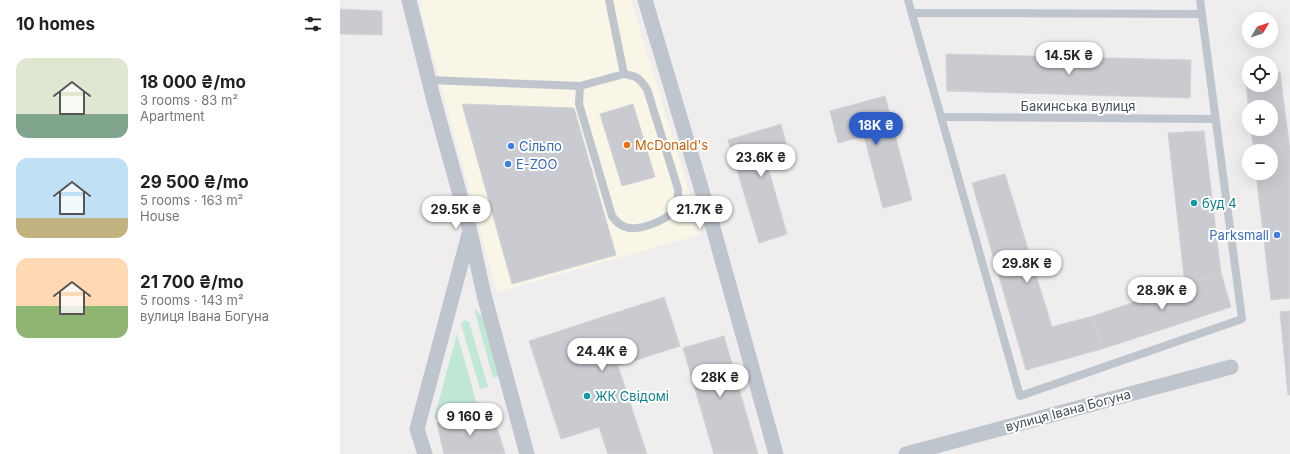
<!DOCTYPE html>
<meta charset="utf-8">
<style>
body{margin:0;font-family:Inter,sans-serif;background:#f6f6f6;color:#202124;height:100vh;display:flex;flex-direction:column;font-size:15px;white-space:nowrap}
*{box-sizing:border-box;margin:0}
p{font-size:13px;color:#757577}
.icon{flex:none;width:22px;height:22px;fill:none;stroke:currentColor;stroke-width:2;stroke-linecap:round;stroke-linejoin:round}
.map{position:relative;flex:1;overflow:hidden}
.details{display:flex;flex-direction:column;background:#fff;width:340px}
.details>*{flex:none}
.needle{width:26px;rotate:51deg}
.controls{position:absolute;left:902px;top:12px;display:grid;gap:8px}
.controls a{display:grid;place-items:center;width:36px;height:36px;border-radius:50%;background:#fff;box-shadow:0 4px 16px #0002;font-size:20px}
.price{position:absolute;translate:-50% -34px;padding:0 9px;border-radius:14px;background:#fff;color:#222;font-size:13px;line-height:26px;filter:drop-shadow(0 1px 2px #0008)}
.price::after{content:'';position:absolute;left:50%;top:24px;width:12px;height:9px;margin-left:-6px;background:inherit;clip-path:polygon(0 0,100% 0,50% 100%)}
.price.selected{background:#2e5dc8;color:#fff}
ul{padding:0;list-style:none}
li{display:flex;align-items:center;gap:12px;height:100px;padding:0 16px}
li span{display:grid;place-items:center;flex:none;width:112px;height:80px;border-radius:12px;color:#555}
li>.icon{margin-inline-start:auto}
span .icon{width:48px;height:48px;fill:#fffc;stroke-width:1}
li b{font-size:17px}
h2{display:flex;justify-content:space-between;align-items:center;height:48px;padding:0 16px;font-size:17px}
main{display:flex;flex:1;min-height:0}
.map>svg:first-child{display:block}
</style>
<main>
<section class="details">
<h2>10 homes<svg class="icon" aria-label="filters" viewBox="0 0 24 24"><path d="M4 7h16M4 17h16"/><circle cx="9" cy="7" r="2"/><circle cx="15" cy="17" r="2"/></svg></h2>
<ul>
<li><span style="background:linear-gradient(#dfe7d0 70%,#7fa58c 0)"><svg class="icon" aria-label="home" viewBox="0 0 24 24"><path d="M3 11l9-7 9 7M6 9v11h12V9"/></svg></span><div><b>18 000 ₴/mo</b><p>3 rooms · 83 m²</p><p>Apartment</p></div></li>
<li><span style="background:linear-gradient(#bfe0f5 75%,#c2b280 0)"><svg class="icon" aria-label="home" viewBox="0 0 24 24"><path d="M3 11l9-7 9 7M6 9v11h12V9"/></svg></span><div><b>29 500 ₴/mo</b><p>5 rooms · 163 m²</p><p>House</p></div></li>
<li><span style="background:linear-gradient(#ffd9b3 60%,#8fb573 0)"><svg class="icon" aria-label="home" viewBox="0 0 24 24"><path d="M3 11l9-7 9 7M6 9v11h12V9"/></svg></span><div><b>21 700 ₴/mo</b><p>5 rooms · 143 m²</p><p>вулиця Івана Богуна</p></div></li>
</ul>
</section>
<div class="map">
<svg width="950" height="454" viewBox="0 0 950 454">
<rect width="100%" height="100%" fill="#efeded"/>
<path fill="#f9f6e7" d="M 83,0 L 291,0 L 362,234 L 157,292 L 80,9 Z"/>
<g fill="#bfe8d5">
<path d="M 134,308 L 142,316 L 159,376 L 153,378 Z"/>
<path d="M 125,320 L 129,322 L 148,387 L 140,389 L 121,324 Z"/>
<path d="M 117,334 L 138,408 L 94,419 Z"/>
</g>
<g fill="#cacbd1" stroke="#d1d2d7">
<path d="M 0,9 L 42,11 L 42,35 L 0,34 Z"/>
<path d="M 606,54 L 851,60 L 850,98 L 607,91 Z"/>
<path d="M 940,72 L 950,151 L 950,298 L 931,300 L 916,173 L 931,173 L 931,151 L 914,151 L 911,129 L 931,129 L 931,107 L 909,107 L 909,111 L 905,75 L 909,75 L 909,85 L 931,85 L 931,73 Z"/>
<path d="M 545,96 L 572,200 L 543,208 L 524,136 L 498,143 L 490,111 Z"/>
<path d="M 122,104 L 234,108 L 276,255 L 172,284 Z"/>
<path d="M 293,104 L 315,177 L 282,186 L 260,114 Z"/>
<path d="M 441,124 L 450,157 L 427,164 L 447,234 L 419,243 L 388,140 Z"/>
<path d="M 864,131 L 881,273 L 845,285 L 828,133 Z"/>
<path d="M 665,174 L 712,327 L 753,316 L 762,349 L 686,370 L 632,183 Z"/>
<path d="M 881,273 L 891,307 L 762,349 L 753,316 Z"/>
<path d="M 324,297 L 340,346 L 278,366 L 307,454 L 268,454 L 259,427 L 221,439 L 189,341 Z"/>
<path d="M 950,311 L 950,395 L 948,395 L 940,312 Z"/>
<path d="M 384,336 L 418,454 L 374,454 L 343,348 Z"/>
<path d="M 131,416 L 156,424 L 165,454 L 104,454 L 97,423 Z"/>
</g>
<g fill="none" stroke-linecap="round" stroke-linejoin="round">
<g stroke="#bfc5cd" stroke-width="8">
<path d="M 568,0 L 680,396 L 902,319 L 860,0"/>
<path d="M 572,13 L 862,14"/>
<path d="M 89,80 L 240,86 L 284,74 L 269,0"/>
<path d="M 240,86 L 239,104 L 272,216 C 275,220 278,224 283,226 C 296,233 326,221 334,210 C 339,203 338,197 338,189 L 307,89 C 299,78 297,76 284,74"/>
<path d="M 601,117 L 875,119"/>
</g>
<g stroke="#bfc5cd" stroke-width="15">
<path d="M 69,0 L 94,101 L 130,231 L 144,295 L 187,454"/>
<path d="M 305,0 L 374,231 L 436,454"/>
<path d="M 85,454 L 77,429 L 129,234"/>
<path d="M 566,454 L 891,367"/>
</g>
</g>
<circle fill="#e8710a" stroke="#fff" stroke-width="1.5" cx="287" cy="145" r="4"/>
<g fill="#3f7fe0" stroke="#fff" stroke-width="1.5">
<circle cx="171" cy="146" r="4"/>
<circle cx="168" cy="164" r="4"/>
<circle cx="937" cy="235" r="4"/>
</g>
<g fill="#0f9aa8" stroke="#fff" stroke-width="1.5">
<circle cx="854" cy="203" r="4"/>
<circle cx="247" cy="396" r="4"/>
</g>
<g text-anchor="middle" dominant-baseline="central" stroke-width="4" stroke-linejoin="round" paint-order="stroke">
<g font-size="13" fill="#474e58" stroke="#fff">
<text x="738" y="106">Бакинська вулиця</text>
<text transform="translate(728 410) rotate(-15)">вулиця Івана Богуна</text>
</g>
<g font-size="13" fill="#c56008" stroke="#fff" text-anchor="start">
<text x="295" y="145">McDonald's</text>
</g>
<g font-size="13" fill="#366cbe" stroke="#fff" text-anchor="start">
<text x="179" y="146">Сільпо</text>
<text x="176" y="164">E-ZOO</text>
<text x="929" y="235" text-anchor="end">Parksmall</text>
</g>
<g font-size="13" fill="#0d838f" stroke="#fff" text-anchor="start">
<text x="862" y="203">буд 4</text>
<text x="255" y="396">ЖК Свідомі</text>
</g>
</g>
</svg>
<div class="controls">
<a><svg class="needle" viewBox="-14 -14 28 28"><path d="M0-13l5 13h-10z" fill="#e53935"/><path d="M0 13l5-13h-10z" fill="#757577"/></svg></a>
<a><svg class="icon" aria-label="locate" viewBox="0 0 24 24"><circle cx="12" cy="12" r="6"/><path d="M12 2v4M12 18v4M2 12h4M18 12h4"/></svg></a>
<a>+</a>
<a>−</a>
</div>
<b class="price" style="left:729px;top:76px">14.5K ₴</b>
<b class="price selected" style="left:536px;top:146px">18K ₴</b>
<b class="price" style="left:421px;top:178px">23.6K ₴</b>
<b class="price" style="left:116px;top:230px">29.5K ₴</b>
<b class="price" style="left:360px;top:230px">21.7K ₴</b>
<b class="price" style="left:687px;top:284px">29.8K ₴</b>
<b class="price" style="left:822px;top:311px">28.9K ₴</b>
<b class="price" style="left:262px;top:372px">24.4K ₴</b>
<b class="price" style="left:380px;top:398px">28K ₴</b>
<b class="price" style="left:130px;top:437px">9 160 ₴</b>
</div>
</main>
